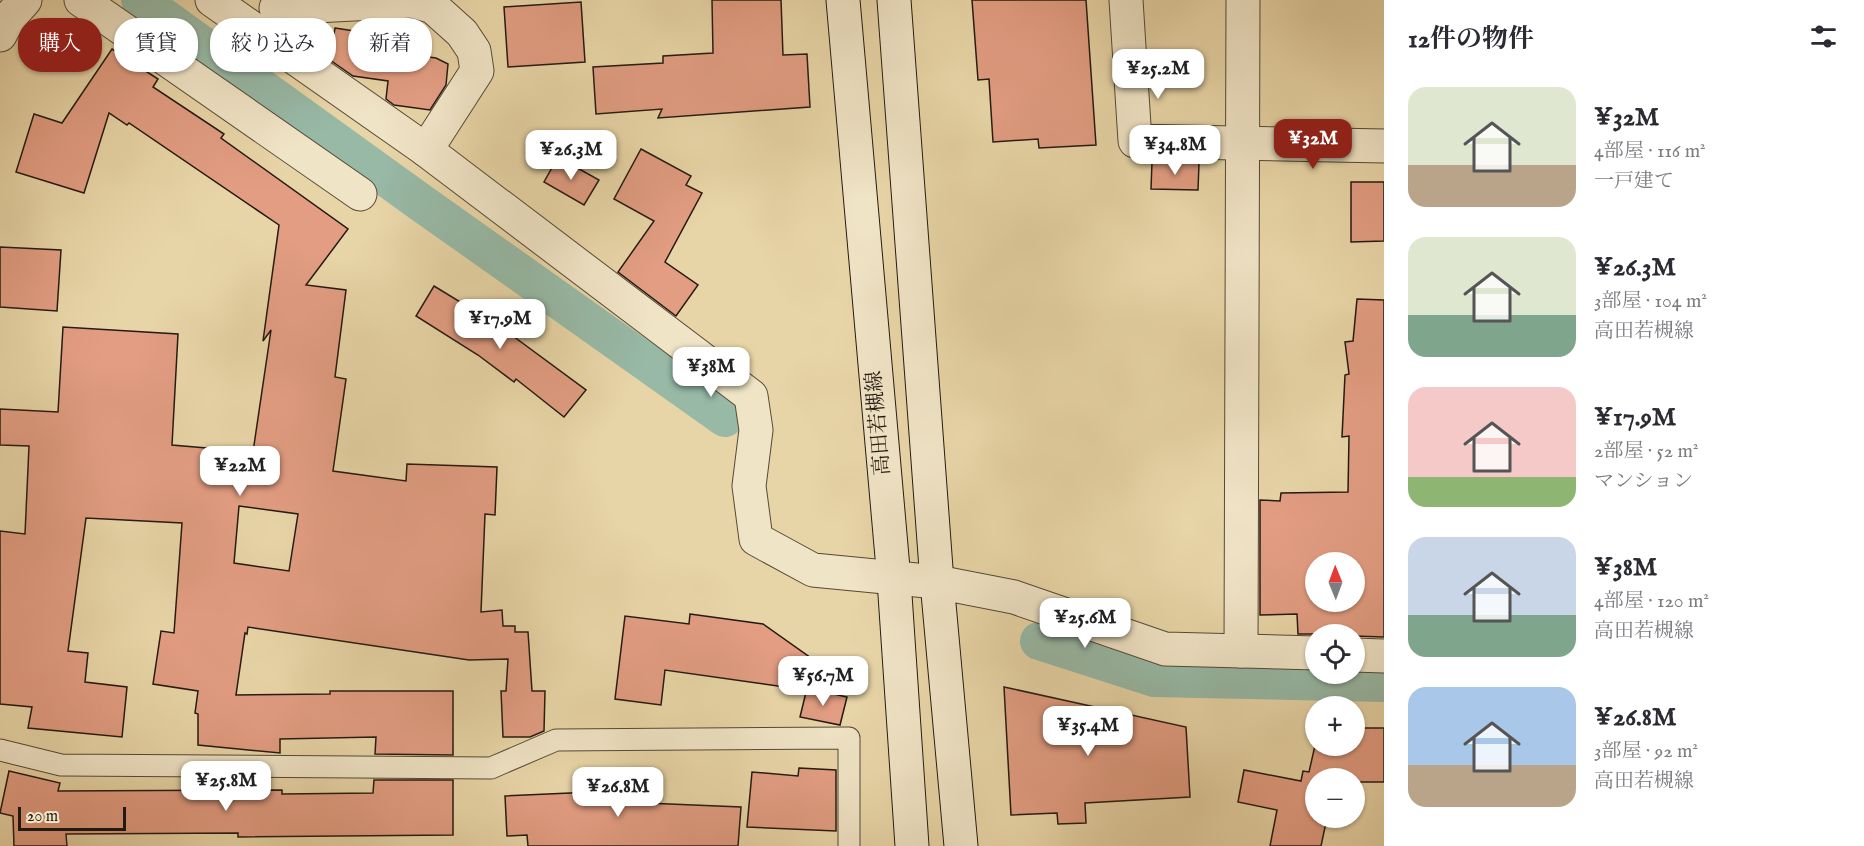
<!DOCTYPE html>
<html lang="ja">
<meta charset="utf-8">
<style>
body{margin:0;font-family:"IM FELL English","Noto Serif JP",serif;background:#f7f7f7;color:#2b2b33;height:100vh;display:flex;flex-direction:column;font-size:22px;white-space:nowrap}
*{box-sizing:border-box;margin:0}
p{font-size:20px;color:#7c7c81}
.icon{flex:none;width:33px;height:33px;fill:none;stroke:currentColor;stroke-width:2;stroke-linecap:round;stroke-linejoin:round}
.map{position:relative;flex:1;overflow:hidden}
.details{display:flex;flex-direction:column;background:#fff;width:480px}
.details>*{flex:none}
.banner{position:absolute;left:18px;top:18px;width:570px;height:54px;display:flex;gap:12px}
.needle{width:39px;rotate:359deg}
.buttons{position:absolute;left:1305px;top:552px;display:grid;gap:12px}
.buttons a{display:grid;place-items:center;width:60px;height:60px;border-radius:50%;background:#fff;box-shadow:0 2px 4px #0004;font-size:30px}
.scale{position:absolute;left:18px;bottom:15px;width:108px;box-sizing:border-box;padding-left:6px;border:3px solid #241a11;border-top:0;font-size:16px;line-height:21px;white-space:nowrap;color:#241a11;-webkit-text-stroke:4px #f0e4c6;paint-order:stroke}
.price{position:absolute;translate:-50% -51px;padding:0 14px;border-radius:12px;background:#fff;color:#222;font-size:20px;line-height:39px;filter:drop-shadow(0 2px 3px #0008)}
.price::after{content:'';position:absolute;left:50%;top:36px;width:18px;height:14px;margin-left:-9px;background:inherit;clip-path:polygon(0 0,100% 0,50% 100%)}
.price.on{background:#8f2418;color:#fff}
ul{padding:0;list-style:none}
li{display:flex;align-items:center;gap:18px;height:150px;padding:0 24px}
li span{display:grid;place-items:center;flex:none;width:168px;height:120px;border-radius:18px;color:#555}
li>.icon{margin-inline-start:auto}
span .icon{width:72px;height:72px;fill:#fffc;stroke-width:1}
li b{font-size:26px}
h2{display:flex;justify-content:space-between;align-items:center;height:72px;padding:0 24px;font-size:26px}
.chip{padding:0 21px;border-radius:24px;background:#fff;box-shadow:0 2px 4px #0004;font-size:21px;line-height:54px}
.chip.on{background:#8f2418;color:#fff}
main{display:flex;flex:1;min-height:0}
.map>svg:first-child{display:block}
</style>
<main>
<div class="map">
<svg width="1384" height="846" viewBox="0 0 1384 846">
<rect width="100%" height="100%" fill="#e8d5a7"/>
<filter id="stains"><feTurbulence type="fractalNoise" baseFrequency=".00333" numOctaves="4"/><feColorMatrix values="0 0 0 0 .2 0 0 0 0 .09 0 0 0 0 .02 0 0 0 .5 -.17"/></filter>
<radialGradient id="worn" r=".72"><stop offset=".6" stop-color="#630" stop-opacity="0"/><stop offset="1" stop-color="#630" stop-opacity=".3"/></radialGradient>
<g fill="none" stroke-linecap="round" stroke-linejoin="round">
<g stroke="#97b9a6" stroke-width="38">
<path d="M 140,0 L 420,202 L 725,418"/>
<path d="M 1039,641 L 1154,678 L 1384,683"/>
</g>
</g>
<g fill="#e29d82" stroke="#241a11" stroke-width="1.5" fill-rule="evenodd">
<path d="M 712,0 L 781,0 L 783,55 L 807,54 L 810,107 L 658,118 L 662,109 L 596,114 L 593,67 L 663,63 L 663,56 L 713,53 Z"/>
<path d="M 972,0 L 1086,0 L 1096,145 L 1039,148 L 1038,139 L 993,142 L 989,79 L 978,80 Z"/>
<path d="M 581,2 L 585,62 L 508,67 L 504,7 Z"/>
<path d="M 335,28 L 380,35 L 378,50 L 436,58 L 448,64 L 446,85 L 430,110 L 394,105 L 386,99 L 388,81 L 353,76 L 330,60 Z"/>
<path d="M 112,49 L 158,79 L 153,87 L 224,134 L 221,138 L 348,229 L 306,285 L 346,290 L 335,377 L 346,379 L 333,471 L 406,481 L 407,464 L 497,467 L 495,515 L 485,514 L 481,612 L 502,610 L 503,626 L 515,626 L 515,632 L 528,632 L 532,691 L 545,691 L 544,731 L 530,737 L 503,737 L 501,691 L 506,691 L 508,659 L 469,660 L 248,627 L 247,634 L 245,633 L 236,695 L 330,694 L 330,691 L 453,691 L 453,755 L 375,754 L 376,737 L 280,739 L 280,753 L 198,745 L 198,714 L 195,713 L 198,691 L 153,684 L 161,631 L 174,633 L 182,523 L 86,518 L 68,651 L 88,653 L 85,682 L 127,687 L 122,737 L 28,728 L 32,707 L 0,704 L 0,531 L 25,534 L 29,446 L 0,445 L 0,409 L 58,412 L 63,327 L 178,334 L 172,445 L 253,452 L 271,330 L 263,341 L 279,225 L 129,123 L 127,125 L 109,113 L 84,193 L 16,172 L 34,114 L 62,123 ZM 239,506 L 298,514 L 289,571 L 234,563 Z"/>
<path d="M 641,149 L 691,176 L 686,185 L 702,193 L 665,262 L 698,285 L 676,316 L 618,272 L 654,221 L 614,199 Z"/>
<path d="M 558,157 L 599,180 L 584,205 L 544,182 Z"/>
<path d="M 1152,162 L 1199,163 L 1198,190 L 1151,189 Z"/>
<path d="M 1351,182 L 1384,182 L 1384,241 L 1351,242 Z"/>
<path d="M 0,247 L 61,250 L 57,311 L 0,307 Z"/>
<path d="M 434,286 L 498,325 L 586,390 L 564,417 L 516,379 L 514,382 L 478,355 L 416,316 Z"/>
<path d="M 1357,299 L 1384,300 L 1384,637 L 1354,636 L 1354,634 L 1298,634 L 1297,614 L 1260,615 L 1260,500 L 1280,501 L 1281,493 L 1348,492 L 1349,436 L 1342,437 L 1345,375 L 1349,374 L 1345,342 L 1353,341 ZM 1316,562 L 1354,562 L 1354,602 L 1316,602 Z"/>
<path d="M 690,614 L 763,624 L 818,663 L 799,689 L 665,670 L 661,705 L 615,699 L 625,616 L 689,624 Z"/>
<path d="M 1004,687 L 1186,727 L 1190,797 L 1085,803 L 1086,823 L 1058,824 L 1057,813 L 1011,815 Z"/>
<path d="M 807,688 L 847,697 L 840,725 L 800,717 Z"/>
<path d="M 1354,728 L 1384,728 L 1384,782 L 1354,782 L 1354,778 L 1316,778 L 1316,818 L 1327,818 L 1321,846 L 1270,846 L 1277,810 L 1238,802 L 1244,770 L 1301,781 L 1303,771 L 1309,772 L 1316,741 L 1316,746 L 1354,746 Z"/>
<path d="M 799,768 L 836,770 L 836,831 L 747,827 L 752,772 L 798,776 Z"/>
<path d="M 9,771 L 60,783 L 58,791 L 282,790 L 282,794 L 373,793 L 374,780 L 453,780 L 453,835 L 238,837 L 238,833 L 66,834 L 67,846 L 14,846 L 13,816 L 0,813 Z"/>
<path d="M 593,772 L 647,774 L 646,803 L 741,807 L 738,846 L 528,846 L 527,835 L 507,836 L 505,796 L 593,792 Z"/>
</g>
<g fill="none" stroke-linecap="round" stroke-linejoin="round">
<defs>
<path id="lane" d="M 0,750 L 61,765 L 491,768 L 556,740 L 849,738 L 849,846"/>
<g id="street">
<path d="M 81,0 L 360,194"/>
<path d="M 212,0 L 426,150 L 751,396 L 756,430 L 749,486 L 756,539 L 813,570 L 937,582 L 1014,597 L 1165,649 L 1316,653"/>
<path d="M 1126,0 L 1135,141 L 1384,146"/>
<path d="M 276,8 L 412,1 L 433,7 L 462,33 L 474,51 L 477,71 L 426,150"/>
<path d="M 0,35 L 9,18 L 25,0"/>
<path d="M 1241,651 L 1243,0"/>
<path d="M 1354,655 L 1384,656"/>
</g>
<g id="secondary">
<path d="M 843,0 L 894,580 L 912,846"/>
<path d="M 894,0 L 937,582 L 961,846"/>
</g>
</defs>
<use href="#lane" stroke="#554936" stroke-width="23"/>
<use href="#street" stroke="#554936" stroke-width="35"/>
<use href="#secondary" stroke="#241a11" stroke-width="35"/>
<use href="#lane" stroke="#f0e4c6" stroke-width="21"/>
<use href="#street" stroke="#f0e4c6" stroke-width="33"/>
<use href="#secondary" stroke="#f0e4c6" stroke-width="33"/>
</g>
<g text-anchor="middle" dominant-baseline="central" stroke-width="5" stroke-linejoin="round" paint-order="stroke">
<g font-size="21" fill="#241a11" stroke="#f0e4c6">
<text transform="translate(879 423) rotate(-95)">高田若槻線</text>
</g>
</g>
<rect width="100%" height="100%" filter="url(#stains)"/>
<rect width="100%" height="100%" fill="url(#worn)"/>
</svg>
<div class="buttons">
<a><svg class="needle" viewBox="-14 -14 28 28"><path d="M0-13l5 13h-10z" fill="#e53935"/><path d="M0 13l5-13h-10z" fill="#7c7c81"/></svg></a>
<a><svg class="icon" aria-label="locate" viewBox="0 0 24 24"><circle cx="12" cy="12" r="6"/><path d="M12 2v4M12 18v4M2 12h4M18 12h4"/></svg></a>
<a>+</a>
<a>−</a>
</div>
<div class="scale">20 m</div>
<b class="price" style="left:1158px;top:100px">¥25.2M</b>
<b class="price on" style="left:1313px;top:170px">¥32M</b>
<b class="price" style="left:1175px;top:176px">¥34.8M</b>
<b class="price" style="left:571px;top:181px">¥26.3M</b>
<b class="price" style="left:500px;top:350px">¥17.9M</b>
<b class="price" style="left:711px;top:398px">¥38M</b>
<b class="price" style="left:240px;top:497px">¥22M</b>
<b class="price" style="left:1085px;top:649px">¥25.6M</b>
<b class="price" style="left:823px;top:707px">¥56.7M</b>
<b class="price" style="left:1088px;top:757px">¥35.4M</b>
<b class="price" style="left:226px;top:812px">¥25.8M</b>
<b class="price" style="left:618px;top:818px">¥26.8M</b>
<div class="banner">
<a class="chip on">購入</a>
<a class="chip">賃貸</a>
<a class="chip">絞り込み</a>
<a class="chip">新着</a>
</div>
</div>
<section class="details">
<h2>12件の物件<svg class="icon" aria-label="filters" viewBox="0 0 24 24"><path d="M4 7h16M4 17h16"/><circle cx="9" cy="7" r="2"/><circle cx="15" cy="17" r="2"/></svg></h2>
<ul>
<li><span style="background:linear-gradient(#dfe7d0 65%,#b9a48a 0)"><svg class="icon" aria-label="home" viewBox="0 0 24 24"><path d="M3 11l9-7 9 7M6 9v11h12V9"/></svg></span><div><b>¥32M</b><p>4部屋 · 116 m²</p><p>一戸建て</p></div></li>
<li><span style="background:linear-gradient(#dfe7d0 65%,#7fa58c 0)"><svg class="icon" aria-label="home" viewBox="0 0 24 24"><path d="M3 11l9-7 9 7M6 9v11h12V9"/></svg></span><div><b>¥26.3M</b><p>3部屋 · 104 m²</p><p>高田若槻線</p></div></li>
<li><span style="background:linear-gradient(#f6c9c9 75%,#8fb573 0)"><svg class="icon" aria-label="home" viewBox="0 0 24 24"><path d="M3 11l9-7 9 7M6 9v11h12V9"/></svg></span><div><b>¥17.9M</b><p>2部屋 · 52 m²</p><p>マンション</p></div></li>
<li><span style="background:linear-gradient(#c9d6e8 65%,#7fa58c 0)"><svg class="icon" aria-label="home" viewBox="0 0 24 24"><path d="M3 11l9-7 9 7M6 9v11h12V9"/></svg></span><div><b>¥38M</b><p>4部屋 · 120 m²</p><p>高田若槻線</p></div></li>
<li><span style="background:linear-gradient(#a9c7e8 65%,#b9a48a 0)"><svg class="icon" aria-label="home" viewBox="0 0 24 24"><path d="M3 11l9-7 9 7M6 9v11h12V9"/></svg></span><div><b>¥26.8M</b><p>3部屋 · 92 m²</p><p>高田若槻線</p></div></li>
</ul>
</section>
</main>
